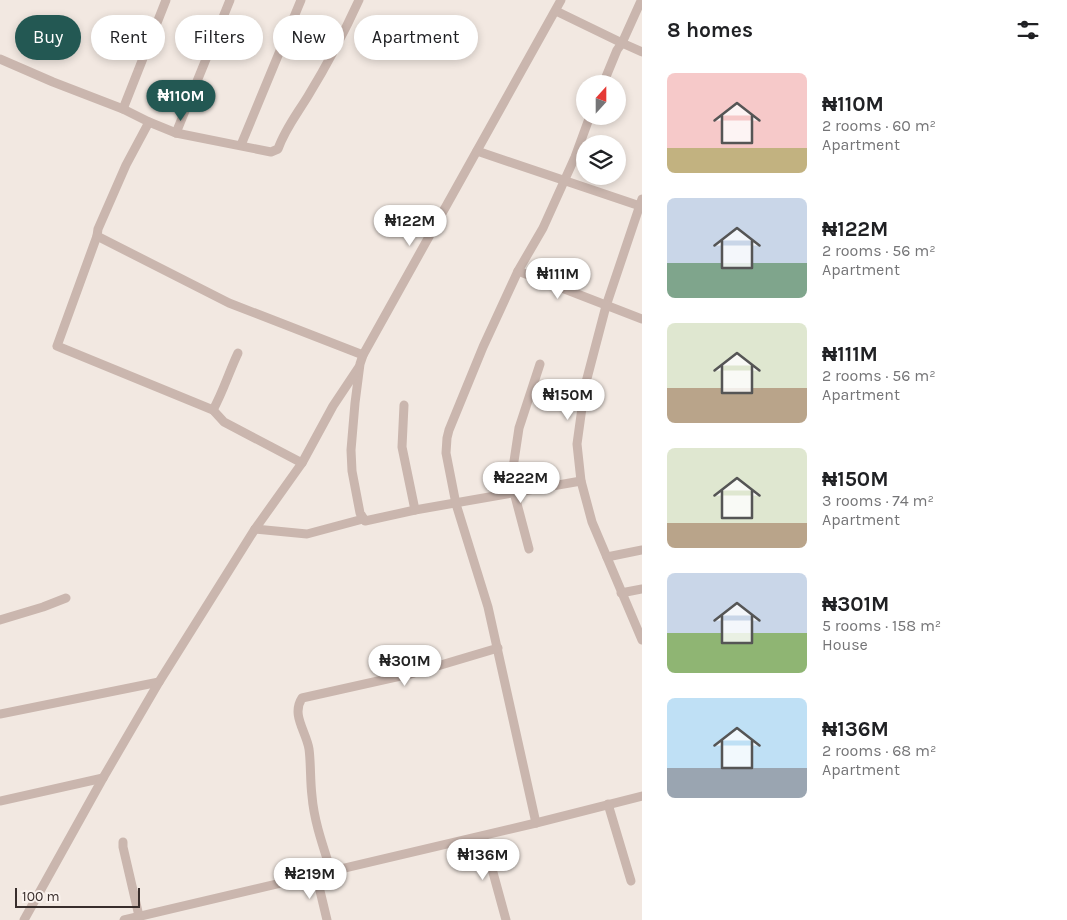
<!DOCTYPE html>
<meta charset="utf-8">
<style>
body{margin:0;font-family:Karla,sans-serif;background:#f2f2f2;color:#202124;height:100vh;display:flex;flex-direction:column;font-size:19px;white-space:nowrap}
*{box-sizing:border-box;margin:0}
p{font-size:16px;color:#757577}
.icon{flex:none;width:28px;height:28px;fill:none;stroke:currentColor;stroke-width:2;stroke-linecap:round;stroke-linejoin:round}
.map{position:relative;flex:1;overflow:hidden}
.panel{display:flex;flex-direction:column;background:#fff;width:425px}
.panel>*{flex:none}
.top-card{position:absolute;left:15px;top:15px;width:475px;height:45px;display:flex;gap:10px}
.needle{width:32px;rotate:21deg}
.tools{position:absolute;left:576px;top:75px;display:grid;gap:10px}
.tools a{display:grid;place-items:center;width:50px;height:50px;border-radius:50%;background:#fff;box-shadow:0 2px 8px #0003;font-size:25px}
.scale{position:absolute;left:15px;bottom:12px;width:125px;box-sizing:border-box;padding-left:5px;border:2px solid #392e2c;border-top:0;font-size:14px;line-height:18px;white-space:nowrap;color:#392e2c;-webkit-text-stroke:4px #faf2ee;paint-order:stroke}
.price{position:absolute;translate:-50% -42px;padding:0 11px;border-radius:18px;background:#fff;color:#222;font-size:16px;line-height:32px;filter:drop-shadow(0 1px 2px #0008)}
.price::after{content:'';position:absolute;left:50%;top:30px;width:15px;height:11px;margin-left:-8px;background:inherit;clip-path:polygon(0 0,100% 0,50% 100%)}
.price.on{background:#235853;color:#fff}
ul{padding:0;list-style:none}
li{display:flex;align-items:center;gap:15px;height:125px;padding:0 25px}
li span{display:grid;place-items:center;flex:none;width:140px;height:100px;border-radius:8px;color:#555}
li>.icon{margin-inline-start:auto}
span .icon{width:60px;height:60px;fill:#fffc;stroke-width:1}
li b{font-size:21px}
h2{display:flex;justify-content:space-between;align-items:center;height:60px;padding:0 25px;font-size:21px}
.tag{padding:0 18px;border-radius:22px;background:#fff;box-shadow:0 2px 8px #0003;font-size:18px;line-height:45px}
.tag.on{background:#235853;color:#fff}
main{display:flex;flex:1;min-height:0}
.map>svg:first-child{display:block}
</style>
<main>
<div class="map">
<svg width="642" height="920" viewBox="0 0 642 920">
<rect width="100%" height="100%" fill="#f2e8e1"/>
<g fill="none" stroke-linecap="round" stroke-linejoin="round">
<g stroke="#cab6ae" stroke-width="9">
<path d="M 561,0 L 363,355 L 360,364 L 355,403 L 351,450 L 352,471 L 360,513 L 365,521 L 415,510 L 581,481"/>
<path d="M 556,11 L 622,43 L 640,3"/>
<path d="M 0,59 L 53,82 L 123,109 L 149,122 L 176,133 L 271,152 L 278,149 C 285,129 297,114 308,96 C 327,65 344,33 359,0"/>
<path d="M 603,84 L 617,50 L 622,43 L 642,52"/>
<path d="M 123,109 L 166,0"/>
<path d="M 149,122 L 126,165 L 98,229 L 97,236 L 57,346 L 213,410 L 224,422 L 302,463"/>
<path d="M 176,133 L 230,0"/>
<path d="M 241,145 L 301,0"/>
<path d="M 477,151 L 640,206"/>
<path d="M 642,199 L 606,306 L 585,386 L 577,444 L 581,481 L 592,522 L 642,640"/>
<path d="M 97,236 L 229,303 L 363,355"/>
<path d="M 518,271 L 642,319"/>
<path d="M 404,405 L 402,447 L 415,510"/>
<path d="M 213,410 C 223,392 229,372 238,353"/>
<path d="M 255,529 L 307,534 L 363,519"/>
<path d="M 529,549 L 511,481 L 519,428 L 540,364"/>
<path d="M 607,557 L 642,550"/>
<path d="M 621,593 L 642,589"/>
<path d="M 0,620 L 43,607 L 66,598"/>
<path d="M 0,714 L 159,682"/>
<path d="M 0,801 L 103,778"/>
<path d="M 608,804 L 631,881"/>
<path d="M 536,823 L 488,607 L 456,504 L 446,453 L 447,438 L 449,430 L 483,347 L 518,271 L 543,228 L 575,157 L 590,116"/>
<path d="M 483,836 L 506,920"/>
<path d="M 123,842 L 123,847 L 139,916"/>
<path d="M 331,871 C 323,846 314,821 312,796 C 310,780 311,764 309,749 C 306,731 291,715 302,698 L 414,673 L 498,648"/>
<path d="M 316,874 L 327,920"/>
<path d="M 24,920 L 103,778 L 159,682 L 255,529 L 302,463 L 333,406 L 359,367"/>
<path d="M 124,920 L 536,823 L 642,796"/>
</g>
</g>
</svg>
<div class="tools">
<a><svg class="needle" viewBox="-14 -14 28 28"><path d="M0-13l5 13h-10z" fill="#e53935"/><path d="M0 13l5-13h-10z" fill="#757577"/></svg></a>
<a><svg class="icon" aria-label="layers" viewBox="0 0 24 24"><path d="M12 4l9 5-9 5-9-5zM3 14l9 5 9-5"/></svg></a>
</div>
<div class="scale">100 m</div>
<b class="price on" style="left:181px;top:122px">₦110M</b>
<b class="price" style="left:410px;top:247px">₦122M</b>
<b class="price" style="left:558px;top:300px">₦111M</b>
<b class="price" style="left:568px;top:421px">₦150M</b>
<b class="price" style="left:521px;top:504px">₦222M</b>
<b class="price" style="left:405px;top:687px">₦301M</b>
<b class="price" style="left:483px;top:881px">₦136M</b>
<b class="price" style="left:310px;top:900px">₦219M</b>
<div class="top-card">
<a class="tag on">Buy</a>
<a class="tag">Rent</a>
<a class="tag">Filters</a>
<a class="tag">New</a>
<a class="tag">Apartment</a>
</div>
</div>
<section class="panel">
<h2>8 homes<svg class="icon" aria-label="filters" viewBox="0 0 24 24"><path d="M4 7h16M4 17h16"/><circle cx="9" cy="7" r="2"/><circle cx="15" cy="17" r="2"/></svg></h2>
<ul>
<li><span style="background:linear-gradient(#f6c9c9 75%,#c2b280 0)"><svg class="icon" aria-label="home" viewBox="0 0 24 24"><path d="M3 11l9-7 9 7M6 9v11h12V9"/></svg></span><div><b>₦110M</b><p>2 rooms · 60 m²</p><p>Apartment</p></div></li>
<li><span style="background:linear-gradient(#c9d6e8 65%,#7fa58c 0)"><svg class="icon" aria-label="home" viewBox="0 0 24 24"><path d="M3 11l9-7 9 7M6 9v11h12V9"/></svg></span><div><b>₦122M</b><p>2 rooms · 56 m²</p><p>Apartment</p></div></li>
<li><span style="background:linear-gradient(#dfe7d0 65%,#b9a48a 0)"><svg class="icon" aria-label="home" viewBox="0 0 24 24"><path d="M3 11l9-7 9 7M6 9v11h12V9"/></svg></span><div><b>₦111M</b><p>2 rooms · 56 m²</p><p>Apartment</p></div></li>
<li><span style="background:linear-gradient(#dfe7d0 75%,#b9a48a 0)"><svg class="icon" aria-label="home" viewBox="0 0 24 24"><path d="M3 11l9-7 9 7M6 9v11h12V9"/></svg></span><div><b>₦150M</b><p>3 rooms · 74 m²</p><p>Apartment</p></div></li>
<li><span style="background:linear-gradient(#c9d6e8 60%,#8fb573 0)"><svg class="icon" aria-label="home" viewBox="0 0 24 24"><path d="M3 11l9-7 9 7M6 9v11h12V9"/></svg></span><div><b>₦301M</b><p>5 rooms · 158 m²</p><p>House</p></div></li>
<li><span style="background:linear-gradient(#bfe0f5 70%,#9aa5b1 0)"><svg class="icon" aria-label="home" viewBox="0 0 24 24"><path d="M3 11l9-7 9 7M6 9v11h12V9"/></svg></span><div><b>₦136M</b><p>2 rooms · 68 m²</p><p>Apartment</p></div></li>
</ul>
</section>
</main>
